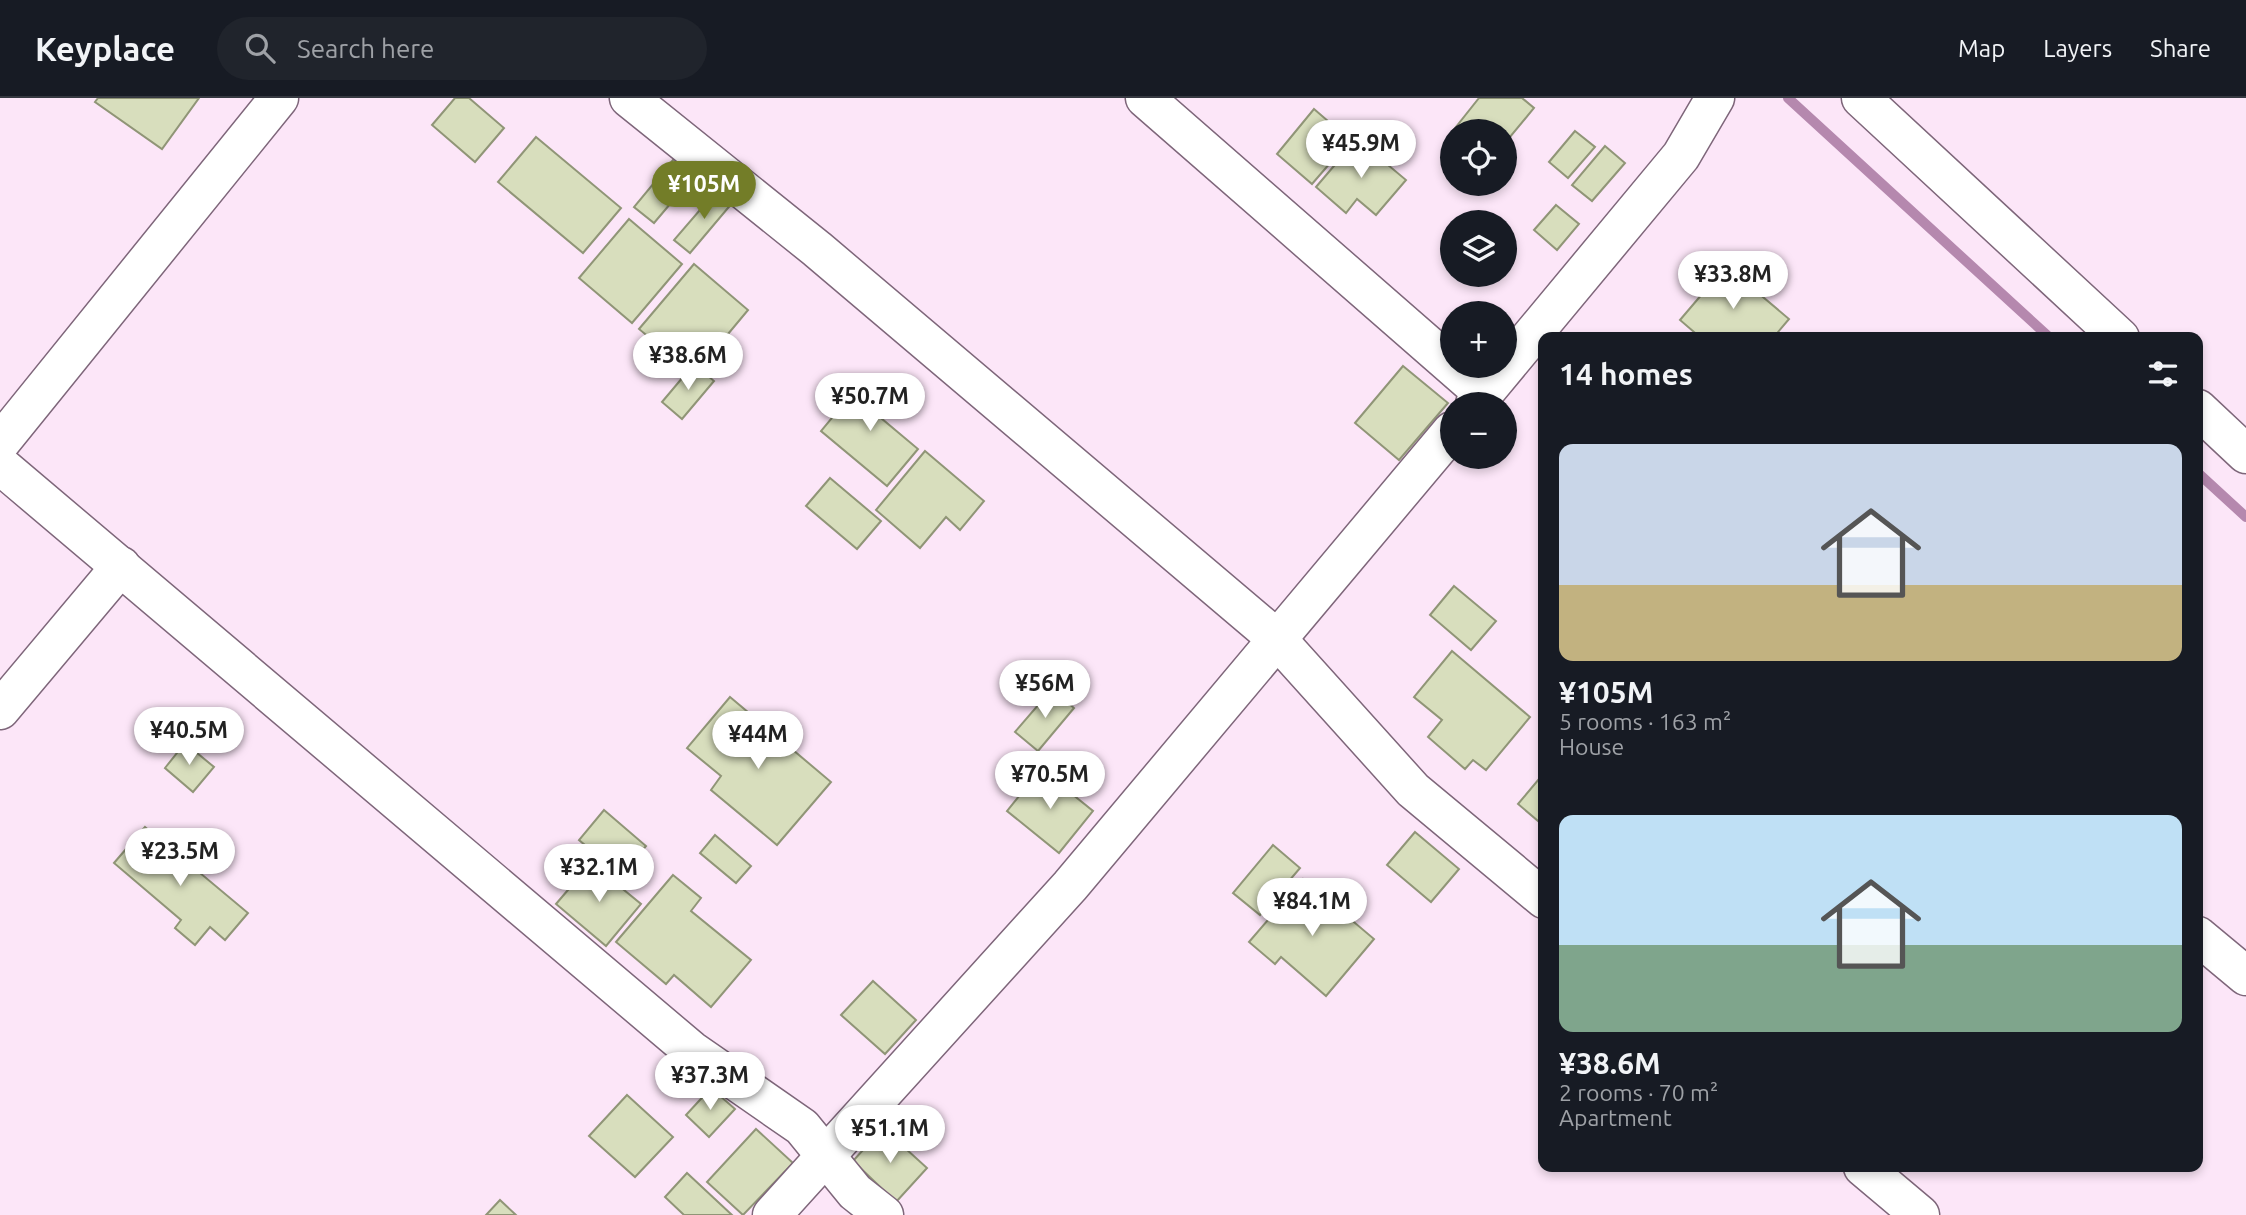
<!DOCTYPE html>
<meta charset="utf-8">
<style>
body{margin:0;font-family:Ubuntu,sans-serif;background:#20242c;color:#f1f3f6;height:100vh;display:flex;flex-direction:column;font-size:26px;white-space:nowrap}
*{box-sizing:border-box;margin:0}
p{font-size:23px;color:#9ea1a6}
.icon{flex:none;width:38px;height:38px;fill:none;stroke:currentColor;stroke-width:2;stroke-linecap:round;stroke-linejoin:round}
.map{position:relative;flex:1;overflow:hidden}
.panel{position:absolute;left:1538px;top:234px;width:665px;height:840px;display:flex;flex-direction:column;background:#171b24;border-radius:14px;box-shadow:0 4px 10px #0003}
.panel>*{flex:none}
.controls{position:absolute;left:1440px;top:21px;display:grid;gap:14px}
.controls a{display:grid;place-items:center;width:77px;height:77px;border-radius:50%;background:#171b24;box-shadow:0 4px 10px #0003;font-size:35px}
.price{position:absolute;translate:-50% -60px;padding:0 16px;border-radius:24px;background:#fff;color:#222;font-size:23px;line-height:46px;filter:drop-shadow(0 2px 4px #0008)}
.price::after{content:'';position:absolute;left:50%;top:42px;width:21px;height:16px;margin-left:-10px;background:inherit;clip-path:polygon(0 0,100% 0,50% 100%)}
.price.current{background:#737d28;color:#fff}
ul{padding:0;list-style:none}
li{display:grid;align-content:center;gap:14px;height:371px;padding:0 21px}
li span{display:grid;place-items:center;height:217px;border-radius:14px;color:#555}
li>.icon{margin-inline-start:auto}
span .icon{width:126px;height:126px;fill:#fffc;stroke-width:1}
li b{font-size:30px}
h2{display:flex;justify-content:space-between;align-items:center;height:84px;padding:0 21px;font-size:30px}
header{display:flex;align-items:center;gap:42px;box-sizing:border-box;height:98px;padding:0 35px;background:#171b24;border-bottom:2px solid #363941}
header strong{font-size:33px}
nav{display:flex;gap:38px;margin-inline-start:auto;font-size:24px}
.search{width:490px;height:63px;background:#20242c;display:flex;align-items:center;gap:18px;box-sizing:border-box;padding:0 24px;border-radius:38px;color:#9ea1a6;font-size:26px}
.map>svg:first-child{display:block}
</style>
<header>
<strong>Keyplace</strong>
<div class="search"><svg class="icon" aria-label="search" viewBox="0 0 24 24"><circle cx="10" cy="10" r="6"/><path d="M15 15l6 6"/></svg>Search here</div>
<nav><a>Map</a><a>Layers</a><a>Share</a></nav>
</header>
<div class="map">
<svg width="2246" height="1117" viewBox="0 0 2246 1117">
<rect width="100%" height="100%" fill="#fce6f8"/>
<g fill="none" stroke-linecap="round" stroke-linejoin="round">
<g stroke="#b588ae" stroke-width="10">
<path d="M 1788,0 L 2050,240"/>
<path d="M 2198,375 L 2246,419"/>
</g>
</g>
<g fill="#d8debd" stroke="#909577" stroke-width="2">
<path d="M 98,0 L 199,0 L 162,51 L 95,4 Z"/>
<path d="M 455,0 L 469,0 L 504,30 L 475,64 L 432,27 Z"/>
<path d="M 1479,0 L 1522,0 L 1534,10 L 1505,45 L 1505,33 L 1452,34 Z"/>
<path d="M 1314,11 L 1350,42 L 1312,86 L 1277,56 Z"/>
<path d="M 1575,33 L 1595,49 L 1568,80 L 1549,64 Z"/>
<path d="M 536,39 L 621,110 L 583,155 L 498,84 Z"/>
<path d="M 1357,41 L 1406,82 L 1376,117 L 1357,101 L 1346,115 L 1316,89 Z"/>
<path d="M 1605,48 L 1625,65 L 1592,103 L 1572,87 Z"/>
<path d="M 678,56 L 698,73 L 654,125 L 634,109 Z"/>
<path d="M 718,91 L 733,104 L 690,155 L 674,142 Z"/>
<path d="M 1556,107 L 1579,126 L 1557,152 L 1534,132 Z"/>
<path d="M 629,121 L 682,166 L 632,225 L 579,180 Z"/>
<path d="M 694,166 L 748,212 L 718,248 L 705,237 L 681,266 L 639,231 Z"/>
<path d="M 1726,168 L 1789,221 L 1773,240 L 1701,240 L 1680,222 Z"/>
<path d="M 694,266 L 714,283 L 682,321 L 662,304 Z"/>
<path d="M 1403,268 L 1448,305 L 1399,362 L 1355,325 Z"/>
<path d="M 865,280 L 894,304 L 881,320 L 918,351 L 887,388 L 821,333 Z"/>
<path d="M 925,353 L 984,403 L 960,432 L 946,419 L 920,450 L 876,412 Z"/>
<path d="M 830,380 L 881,423 L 857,451 L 806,408 Z"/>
<path d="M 1454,488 L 1496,523 L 1471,552 L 1430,517 Z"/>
<path d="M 1452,553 L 1530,619 L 1486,672 L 1473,662 L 1465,671 L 1428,639 L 1442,622 L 1414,599 Z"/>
<path d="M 1052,591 L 1074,610 L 1038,653 L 1015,634 Z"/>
<path d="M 730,599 L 831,684 L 777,747 L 711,692 L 721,678 L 687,650 Z"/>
<path d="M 185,645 L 214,669 L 193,694 L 165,670 Z"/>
<path d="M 1041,671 L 1093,713 L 1059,755 L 1007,713 Z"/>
<path d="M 1544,675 L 1544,728 L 1518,706 Z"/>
<path d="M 604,712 L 646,748 L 621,777 L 579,742 Z"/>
<path d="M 145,729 L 248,815 L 225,842 L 210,829 L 195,847 L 175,830 L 181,822 L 114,765 Z"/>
<path d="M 1415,734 L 1459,771 L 1431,804 L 1387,767 Z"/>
<path d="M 715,737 L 751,768 L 736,785 L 700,755 Z"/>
<path d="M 1273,747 L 1300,770 L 1260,817 L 1233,795 Z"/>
<path d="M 591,765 L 641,806 L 606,848 L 556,806 Z"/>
<path d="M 673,777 L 701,800 L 691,813 L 751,862 L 711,909 L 674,877 L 666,886 L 616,844 Z"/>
<path d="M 1303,781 L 1374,841 L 1326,898 L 1281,859 L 1275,866 L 1249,844 Z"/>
<path d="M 873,883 L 916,922 L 885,956 L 841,917 Z"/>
<path d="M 711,990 L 735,1011 L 709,1039 L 686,1017 Z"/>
<path d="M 627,997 L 673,1039 L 635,1079 L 589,1038 Z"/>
<path d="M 883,1030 L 927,1070 L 896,1104 L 853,1063 Z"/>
<path d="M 756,1031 L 793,1065 L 743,1117 L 707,1084 Z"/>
<path d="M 687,1075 L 732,1117 L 684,1117 L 665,1099 Z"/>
<path d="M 500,1102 L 516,1117 L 486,1117 Z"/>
</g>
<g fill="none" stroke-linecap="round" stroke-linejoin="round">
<defs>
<g id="minor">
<path d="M 629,0 L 817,151 L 1276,540 L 1413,692 L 1544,801"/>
<path d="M 1145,0 L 1484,296"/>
<path d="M 1861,0 L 2120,240"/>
<path d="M 1475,306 L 1681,58 L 1715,0"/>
<path d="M 2198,311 L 2246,356"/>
<path d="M 0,345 L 279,0"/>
<path d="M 0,367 L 691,952 L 802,1029 L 855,1094 L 884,1117"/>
<path d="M 0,612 L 121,468"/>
<path d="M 2198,838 L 2246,878"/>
<path d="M 1863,1069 L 1920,1117"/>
<path d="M 772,1117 L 1070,788 L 1452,333"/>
</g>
</defs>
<use href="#minor" stroke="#7e667a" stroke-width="41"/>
<use href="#minor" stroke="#fff" stroke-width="38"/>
</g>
</svg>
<div class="controls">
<a><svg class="icon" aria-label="locate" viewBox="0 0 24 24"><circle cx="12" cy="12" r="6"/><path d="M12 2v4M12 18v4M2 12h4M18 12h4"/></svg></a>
<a><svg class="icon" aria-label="layers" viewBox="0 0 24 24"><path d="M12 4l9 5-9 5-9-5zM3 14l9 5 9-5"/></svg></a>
<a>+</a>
<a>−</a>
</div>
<b class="price" style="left:1361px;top:82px">¥45.9M</b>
<b class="price current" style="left:704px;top:123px">¥105M</b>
<b class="price" style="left:1733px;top:213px">¥33.8M</b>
<b class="price" style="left:688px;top:294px">¥38.6M</b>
<b class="price" style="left:870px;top:335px">¥50.7M</b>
<b class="price" style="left:1045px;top:622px">¥56M</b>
<b class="price" style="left:189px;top:669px">¥40.5M</b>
<b class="price" style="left:758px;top:673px">¥44M</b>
<b class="price" style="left:1050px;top:713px">¥70.5M</b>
<b class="price" style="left:180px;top:790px">¥23.5M</b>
<b class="price" style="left:599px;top:806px">¥32.1M</b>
<b class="price" style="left:1312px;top:840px">¥84.1M</b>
<b class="price" style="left:710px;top:1014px">¥37.3M</b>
<b class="price" style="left:890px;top:1067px">¥51.1M</b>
<section class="panel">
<h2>14 homes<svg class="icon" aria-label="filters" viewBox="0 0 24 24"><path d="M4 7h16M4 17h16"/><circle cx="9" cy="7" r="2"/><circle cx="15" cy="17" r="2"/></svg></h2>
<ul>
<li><span style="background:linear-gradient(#c9d6e8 65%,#c2b280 0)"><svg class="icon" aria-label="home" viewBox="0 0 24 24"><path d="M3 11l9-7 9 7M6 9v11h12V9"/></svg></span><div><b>¥105M</b><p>5 rooms · 163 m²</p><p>House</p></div></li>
<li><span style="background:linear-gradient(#bfe0f5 60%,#7fa58c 0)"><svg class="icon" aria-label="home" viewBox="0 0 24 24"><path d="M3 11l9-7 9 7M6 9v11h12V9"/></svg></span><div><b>¥38.6M</b><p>2 rooms · 70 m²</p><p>Apartment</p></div></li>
</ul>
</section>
</div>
